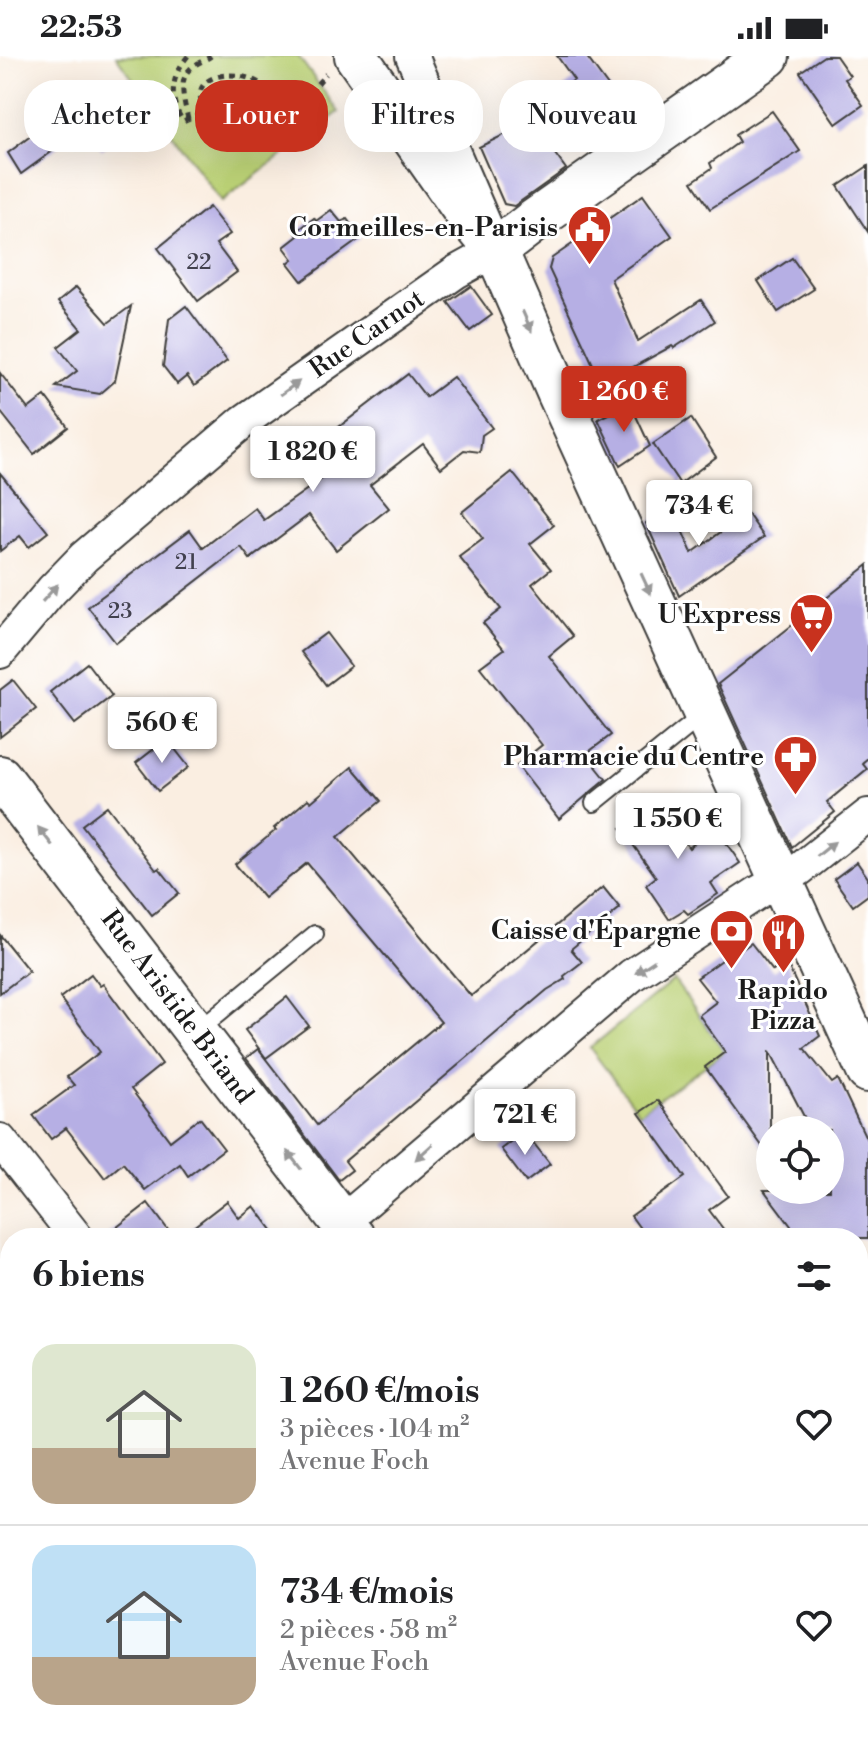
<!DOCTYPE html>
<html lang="fr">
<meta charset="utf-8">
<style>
body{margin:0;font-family:"Libre Bodoni",serif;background:#f6f6f6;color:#202124;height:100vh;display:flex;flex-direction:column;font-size:30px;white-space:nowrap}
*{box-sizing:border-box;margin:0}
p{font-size:26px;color:#757577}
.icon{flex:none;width:44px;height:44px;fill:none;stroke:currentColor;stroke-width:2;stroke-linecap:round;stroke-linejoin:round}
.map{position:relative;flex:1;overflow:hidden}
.panel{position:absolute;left:0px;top:1172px;width:868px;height:512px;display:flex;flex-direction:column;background:#fff;border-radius:32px 32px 0 0;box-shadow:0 8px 32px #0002}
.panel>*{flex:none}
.hud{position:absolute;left:24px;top:24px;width:820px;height:72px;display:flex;gap:16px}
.tools{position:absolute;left:756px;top:1060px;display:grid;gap:16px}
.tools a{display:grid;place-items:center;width:88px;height:88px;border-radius:50%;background:#fff;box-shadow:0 8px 32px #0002;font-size:40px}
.price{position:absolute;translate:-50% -68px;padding:0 18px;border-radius:8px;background:#fff;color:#222;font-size:26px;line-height:52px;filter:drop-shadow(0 2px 4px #0008)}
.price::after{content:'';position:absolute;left:50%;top:48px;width:24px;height:18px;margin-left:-12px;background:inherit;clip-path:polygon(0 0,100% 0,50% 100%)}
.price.selected{background:#c8321e;color:#fff}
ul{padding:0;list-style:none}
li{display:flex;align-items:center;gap:24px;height:200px;padding:0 32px}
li+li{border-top:2px solid #e0e0e0}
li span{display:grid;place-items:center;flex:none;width:224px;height:160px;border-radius:24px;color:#555}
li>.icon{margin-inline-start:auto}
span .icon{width:96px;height:96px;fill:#fffc;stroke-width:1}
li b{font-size:34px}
h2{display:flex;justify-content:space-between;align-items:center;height:96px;padding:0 32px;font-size:34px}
.chip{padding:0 28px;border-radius:32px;background:#fff;box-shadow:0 8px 32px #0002;font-size:28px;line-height:72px}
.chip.selected{background:#c8321e;color:#fff}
.status{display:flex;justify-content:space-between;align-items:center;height:56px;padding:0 40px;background:#fff;direction:ltr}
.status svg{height:22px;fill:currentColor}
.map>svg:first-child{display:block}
</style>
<div class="status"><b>22:53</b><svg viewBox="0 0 49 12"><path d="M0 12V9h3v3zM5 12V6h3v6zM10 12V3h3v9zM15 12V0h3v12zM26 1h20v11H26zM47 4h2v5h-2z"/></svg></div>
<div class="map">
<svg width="868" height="1684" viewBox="0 0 868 1684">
<rect width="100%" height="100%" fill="#fff"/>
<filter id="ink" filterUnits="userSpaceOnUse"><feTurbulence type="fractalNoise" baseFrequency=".0125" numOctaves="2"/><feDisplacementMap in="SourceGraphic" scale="16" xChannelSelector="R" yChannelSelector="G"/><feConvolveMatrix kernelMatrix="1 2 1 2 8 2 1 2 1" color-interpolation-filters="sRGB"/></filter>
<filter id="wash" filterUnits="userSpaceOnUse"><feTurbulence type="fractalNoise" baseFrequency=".006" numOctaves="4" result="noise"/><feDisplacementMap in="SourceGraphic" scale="32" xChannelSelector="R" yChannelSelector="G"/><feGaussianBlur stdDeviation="1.8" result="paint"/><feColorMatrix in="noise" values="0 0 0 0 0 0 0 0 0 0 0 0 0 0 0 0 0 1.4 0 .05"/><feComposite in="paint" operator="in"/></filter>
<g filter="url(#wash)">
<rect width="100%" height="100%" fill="#faeee1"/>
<g fill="#bad075" stroke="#6b7648" stroke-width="2">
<path d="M 116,0 L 298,0 L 339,56 L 221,146 Z"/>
<path d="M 674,924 L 725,996 L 639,1057 L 590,992 Z"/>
<path d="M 868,1258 L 868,1309 L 858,1313 L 858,1262 Z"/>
</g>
<g id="blocks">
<g fill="#b6afe4">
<path d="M 557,0 L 586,0 L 625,53 L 594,75 L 563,32 L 574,24 Z"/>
<path d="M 824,0 L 836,0 L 850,20 L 845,23 L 863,49 L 836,68 L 800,16 Z"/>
<path d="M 126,28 L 149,62 L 102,94 L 78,60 Z"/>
<path d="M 772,55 L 800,95 L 710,153 L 692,126 L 712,112 L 710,107 L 739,86 L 735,79 Z"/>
<path d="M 56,61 L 72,81 L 21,118 L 8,97 Z"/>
<path d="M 516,73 L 522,87 L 541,79 L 566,113 L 514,150 L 504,148 L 479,91 Z"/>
<path d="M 868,110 L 868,176 L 838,130 Z"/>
<path d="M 643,139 L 672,180 L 611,223 L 638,285 L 701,244 L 715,265 L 674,292 L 672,290 L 602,328 L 549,213 L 552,202 Z"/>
<path d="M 209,151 L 230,178 L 216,188 L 237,216 L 198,245 L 158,192 Z"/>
<path d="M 331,154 L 341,166 L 347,163 L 361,182 L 302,225 L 288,207 L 293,203 L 284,191 L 298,180 L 296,176 L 314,162 L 316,165 Z"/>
<path d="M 792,202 L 814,233 L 778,256 L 758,225 Z"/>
<path d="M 471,230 L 492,259 L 470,275 L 448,246 Z"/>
<path d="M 76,231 L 108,267 L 131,250 L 115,325 L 100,338 L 56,331 L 77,315 L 58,291 L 81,273 L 58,246 Z"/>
<path d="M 186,250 L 227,305 L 194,330 L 187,320 L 177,328 L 163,310 L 169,263 Z"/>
<path d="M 0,317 L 28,353 L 45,340 L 68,371 L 34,398 L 0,355 Z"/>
<path d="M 408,318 L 426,341 L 453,321 L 492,372 L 482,379 L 480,396 L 464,394 L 441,412 L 423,388 L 370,429 L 389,452 L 336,494 L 309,459 L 250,503 L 241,491 L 116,587 L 88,551 L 190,474 L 203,492 L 255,452 L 264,464 L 323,422 L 305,397 Z"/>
<path d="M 630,347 L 650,390 L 620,410 L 598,363 Z"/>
<path d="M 691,362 L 716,401 L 680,428 L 653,388 Z"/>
<path d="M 512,416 L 554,469 L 530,488 L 551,513 L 532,528 L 573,580 L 549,600 L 611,679 L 586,698 L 606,723 L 559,763 L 517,709 L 542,689 L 480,611 L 504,593 L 483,567 L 501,553 L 459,501 L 483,483 L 462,456 Z"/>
<path d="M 0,417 L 48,476 L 29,491 L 20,480 L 0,495 Z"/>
<path d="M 671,450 L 692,497 L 747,457 L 764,481 L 679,540 L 646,467 Z"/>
<path d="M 868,509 L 868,702 L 862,707 L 867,713 L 827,746 L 835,756 L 792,791 L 718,628 Z"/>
<path d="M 326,577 L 351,610 L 326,629 L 301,596 Z"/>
<path d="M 87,607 L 112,640 L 75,668 L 50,636 Z"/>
<path d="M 13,624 L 36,653 L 0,681 L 0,634 Z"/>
<path d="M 167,683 L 189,711 L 158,735 L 136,707 Z"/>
<path d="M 352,711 L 381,745 L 338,781 L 471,940 L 603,831 L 620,852 L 571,893 L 582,906 L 564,920 L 565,923 L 547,934 L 345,1105 L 352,1114 L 339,1124 L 246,1002 L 258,993 L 317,1069 L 441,966 L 307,807 L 264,842 L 235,808 L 276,774 L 274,772 L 308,743 L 311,746 Z"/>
<path d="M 653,744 L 689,792 L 707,776 L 713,784 L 720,778 L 740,807 L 711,827 L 718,838 L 688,858 L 684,854 L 669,863 L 646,829 L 656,821 L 621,772 L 625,769 L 624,766 Z"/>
<path d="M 107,750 L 156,814 L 159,812 L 179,837 L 152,859 L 82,769 Z"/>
<path d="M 857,806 L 868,822 L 868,839 L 853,850 L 834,823 Z"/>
<path d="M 0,879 L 29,915 L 0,937 Z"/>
<path d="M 751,887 L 773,915 L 786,905 L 820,980 L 804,992 L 832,1027 L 838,1023 L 868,1086 L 868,1182 L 800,1182 L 764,1134 L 830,1134 L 830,1074 L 811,1074 L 770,995 L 770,1101 L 705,1011 L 725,996 L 699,959 L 716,946 L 697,922 L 736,894 L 738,896 Z"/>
<path d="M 91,918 L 100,930 L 103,928 L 162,1008 L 131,1033 L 170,1085 L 200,1062 L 224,1093 L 188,1120 L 180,1108 L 145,1134 L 123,1107 L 105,1122 L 66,1072 L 51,1083 L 33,1059 L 74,1029 L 67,1021 L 100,996 L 60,942 Z"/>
<path d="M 287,941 L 309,970 L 266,1002 L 245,974 Z"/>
<path d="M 658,1044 L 728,1140 L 709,1154 L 730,1182 L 647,1182 L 631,1160 L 685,1121 L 639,1057 Z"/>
<path d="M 524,1075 L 550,1108 L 526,1126 L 501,1093 Z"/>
<path d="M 227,1145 L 239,1162 L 254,1150 L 278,1182 L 179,1182 Z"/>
<path d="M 148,1147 L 174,1182 L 103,1182 Z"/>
</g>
</g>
</g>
<g filter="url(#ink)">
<use href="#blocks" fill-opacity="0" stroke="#3d3c3a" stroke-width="2"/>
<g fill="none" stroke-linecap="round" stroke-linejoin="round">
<defs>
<g id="service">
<path d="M 594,747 L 704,658"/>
<path d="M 197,975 L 315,878"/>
</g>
<g id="minor">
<path d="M 0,596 L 52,534 L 84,501 L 244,365 L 456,216 L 496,194 L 412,0"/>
<path d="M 0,1084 L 77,1182"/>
<path d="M 342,1166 L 632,919 L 759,836 L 800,813 L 868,759"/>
<path d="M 149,1674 L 156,1684"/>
</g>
<g id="tertiary">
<path d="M 356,0 L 468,160 L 496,194 L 558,336 L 868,1015"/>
<path d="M 496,194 L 531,167 L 768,0"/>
<path d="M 0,721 L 354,1182"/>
</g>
<g id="primary">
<path d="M 858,1235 L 868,1232"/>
<path d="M 0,1515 L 10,1512"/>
</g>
</defs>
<use href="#service" stroke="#3d3c3a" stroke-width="20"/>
<use href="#minor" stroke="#3d3c3a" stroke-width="36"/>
<use href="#tertiary" stroke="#3d3c3a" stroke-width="46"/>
<use href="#primary" stroke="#3d3c3a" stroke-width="48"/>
<g stroke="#3d3c3a" stroke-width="5" stroke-dasharray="6 6" stroke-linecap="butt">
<path d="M 188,0 C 171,20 168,43 183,65 L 207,54"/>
<path d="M 188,63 C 185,48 177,25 190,13 C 196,7 206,4 211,0"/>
<path d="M 267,79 C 277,62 278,49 267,32 C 225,0 163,32 229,72 C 247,83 256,84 275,75 L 326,18"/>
<path d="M 270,1674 L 278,1684"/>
<path d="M 588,1674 L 596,1684"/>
</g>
<use href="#service" stroke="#fff" stroke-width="16"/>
<use href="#minor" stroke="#fff" stroke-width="32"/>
<use href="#tertiary" stroke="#fff" stroke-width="42"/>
<use href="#primary" stroke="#ecc669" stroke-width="44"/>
</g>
<defs><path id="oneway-solid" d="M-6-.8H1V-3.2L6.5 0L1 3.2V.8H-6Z" transform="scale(2)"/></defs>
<g fill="#999">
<use href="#oneway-solid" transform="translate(527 265) rotate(66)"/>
<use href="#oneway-solid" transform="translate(290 332) rotate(-36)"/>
<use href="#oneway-solid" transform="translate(646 528) rotate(65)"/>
<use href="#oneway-solid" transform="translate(50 537) rotate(-48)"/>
<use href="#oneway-solid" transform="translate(45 780) rotate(-128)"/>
<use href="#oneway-solid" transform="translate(826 793) rotate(-39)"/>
<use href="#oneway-solid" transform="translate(645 911) rotate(147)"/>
<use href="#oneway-solid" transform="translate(424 1096) rotate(138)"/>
<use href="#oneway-solid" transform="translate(294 1104) rotate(-128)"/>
</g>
</g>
<defs>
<symbol id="civic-pin" viewBox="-11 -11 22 30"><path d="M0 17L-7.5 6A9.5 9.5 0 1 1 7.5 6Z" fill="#c8321e" stroke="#fff"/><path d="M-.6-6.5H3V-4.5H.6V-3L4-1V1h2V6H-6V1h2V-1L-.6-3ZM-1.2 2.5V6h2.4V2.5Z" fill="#fff"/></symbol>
<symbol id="supermarket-pin" viewBox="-11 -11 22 30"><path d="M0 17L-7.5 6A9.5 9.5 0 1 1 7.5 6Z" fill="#c8321e" stroke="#fff"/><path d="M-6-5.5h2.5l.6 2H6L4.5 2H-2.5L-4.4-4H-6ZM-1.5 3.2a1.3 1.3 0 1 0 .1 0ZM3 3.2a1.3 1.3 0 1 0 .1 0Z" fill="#fff"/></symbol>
<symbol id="pharmacy-pin" viewBox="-11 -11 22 30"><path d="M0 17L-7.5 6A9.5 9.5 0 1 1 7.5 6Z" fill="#c8321e" stroke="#fff"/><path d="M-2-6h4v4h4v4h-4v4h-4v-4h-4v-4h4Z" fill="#fff"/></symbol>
<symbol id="bank-pin" viewBox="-11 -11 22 30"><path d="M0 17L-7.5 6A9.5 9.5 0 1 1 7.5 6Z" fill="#c8321e" stroke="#fff"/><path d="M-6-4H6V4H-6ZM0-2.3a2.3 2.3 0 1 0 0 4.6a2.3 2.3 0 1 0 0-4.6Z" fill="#fff"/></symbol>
<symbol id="restaurant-pin" viewBox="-11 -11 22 30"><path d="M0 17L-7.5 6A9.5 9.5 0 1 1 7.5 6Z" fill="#c8321e" stroke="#fff"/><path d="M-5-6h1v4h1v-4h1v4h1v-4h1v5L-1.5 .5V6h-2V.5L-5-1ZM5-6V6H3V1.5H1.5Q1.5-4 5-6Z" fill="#fff"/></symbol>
</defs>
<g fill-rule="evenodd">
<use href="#civic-pin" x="564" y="146" width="51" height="69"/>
<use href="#supermarket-pin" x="786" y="534" width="51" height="69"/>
<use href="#pharmacy-pin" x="770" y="676" width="51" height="69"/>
<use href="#bank-pin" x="706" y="850" width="51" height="69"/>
<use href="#restaurant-pin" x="758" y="854" width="51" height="69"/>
</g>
<g text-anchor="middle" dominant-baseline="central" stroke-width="6" stroke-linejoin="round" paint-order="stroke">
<g font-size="22" fill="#42414e">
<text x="199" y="206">22</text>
<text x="186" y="506">21</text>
<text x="120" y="555">23</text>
</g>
<g font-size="26" font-weight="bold" fill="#1c1c1c" stroke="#fff" text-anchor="end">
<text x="558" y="172">Cormeilles-en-Parisis</text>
<text x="781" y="559">U Express</text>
<text x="764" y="701">Pharmacie du Centre</text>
<text x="701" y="875">Caisse d'Épargne</text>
<text x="783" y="935" text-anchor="middle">Rapido<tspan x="783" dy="30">Pizza</tspan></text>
</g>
<g font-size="26" fill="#1c1c1c" stroke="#fff">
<text transform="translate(367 278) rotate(-35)">Rue Carnot</text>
<text transform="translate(177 951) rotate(53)">Rue Aristide Briand</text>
</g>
</g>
</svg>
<div class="tools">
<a><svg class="icon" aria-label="locate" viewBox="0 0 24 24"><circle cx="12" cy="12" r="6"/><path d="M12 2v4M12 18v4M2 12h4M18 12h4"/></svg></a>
</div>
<b class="price selected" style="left:624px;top:378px">1 260 €</b>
<b class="price" style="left:313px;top:438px">1 820 €</b>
<b class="price" style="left:699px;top:492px">734 €</b>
<b class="price" style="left:162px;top:709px">560 €</b>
<b class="price" style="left:678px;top:805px">1 550 €</b>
<b class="price" style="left:525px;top:1101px">721 €</b>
<div class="hud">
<a class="chip">Acheter</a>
<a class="chip selected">Louer</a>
<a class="chip">Filtres</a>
<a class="chip">Nouveau</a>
</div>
<section class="panel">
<h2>6 biens<svg class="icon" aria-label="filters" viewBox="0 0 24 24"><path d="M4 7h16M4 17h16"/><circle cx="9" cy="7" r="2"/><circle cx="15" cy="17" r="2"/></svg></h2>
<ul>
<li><span style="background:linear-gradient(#dfe7d0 65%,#b9a48a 0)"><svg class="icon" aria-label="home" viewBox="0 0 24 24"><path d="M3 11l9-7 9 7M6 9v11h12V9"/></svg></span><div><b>1 260 €/mois</b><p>3 pièces · 104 m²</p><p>Avenue Foch</p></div><svg class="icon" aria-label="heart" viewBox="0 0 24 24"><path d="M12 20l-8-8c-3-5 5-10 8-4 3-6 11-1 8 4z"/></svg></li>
<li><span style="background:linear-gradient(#bfe0f5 70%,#b9a48a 0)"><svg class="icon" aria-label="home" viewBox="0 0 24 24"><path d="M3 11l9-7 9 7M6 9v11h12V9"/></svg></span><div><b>734 €/mois</b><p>2 pièces · 58 m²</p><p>Avenue Foch</p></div><svg class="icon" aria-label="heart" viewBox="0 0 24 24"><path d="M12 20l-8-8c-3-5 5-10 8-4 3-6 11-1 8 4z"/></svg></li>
</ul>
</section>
</div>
